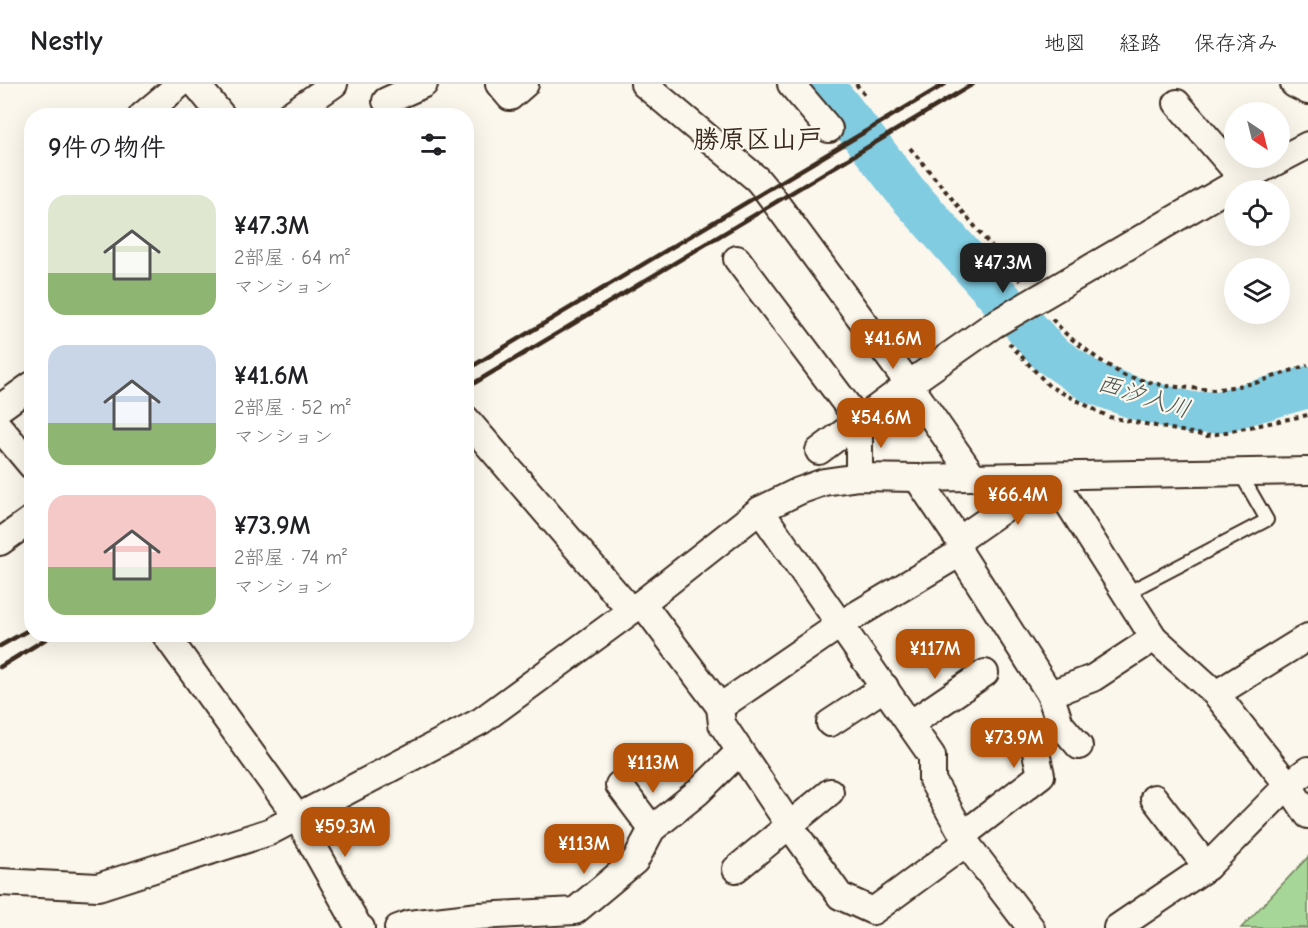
<!DOCTYPE html>
<html lang="ja">
<meta charset="utf-8">
<style>
body{margin:0;font-family:"Comic Neue","Klee One",sans-serif;background:#f6f6f6;color:#202124;height:100vh;display:flex;flex-direction:column;font-size:22px;white-space:nowrap}
*{box-sizing:border-box;margin:0}
p{font-size:20px;color:#757577}
.icon{flex:none;width:33px;height:33px;fill:none;stroke:currentColor;stroke-width:2;stroke-linecap:round;stroke-linejoin:round}
.map{position:relative;flex:1;overflow:hidden}
.sheet{position:absolute;left:24px;top:24px;width:450px;height:534px;display:flex;flex-direction:column;background:#fff;border-radius:24px;box-shadow:0 6px 24px #0002}
.sheet>*{flex:none}
.needle{width:39px;rotate:145deg}
.fabs{position:absolute;left:1224px;top:18px;display:grid;gap:12px}
.fabs a{display:grid;place-items:center;width:66px;height:66px;border-radius:50%;background:#fff;box-shadow:0 6px 24px #0002;font-size:30px}
.price{position:absolute;translate:-50% -51px;padding:0 14px;border-radius:12px;background:#b45309;color:#fff;font-size:20px;line-height:39px;filter:drop-shadow(0 2px 3px #0008)}
.price::after{content:'';position:absolute;left:50%;top:36px;width:18px;height:14px;margin-left:-9px;background:inherit;clip-path:polygon(0 0,100% 0,50% 100%)}
.price.active{background:#222;color:#fff}
ul{padding:0;list-style:none}
li{display:flex;align-items:center;gap:18px;height:150px;padding:0 24px}
li span{display:grid;place-items:center;flex:none;width:168px;height:120px;border-radius:18px;color:#555}
li>.icon{margin-inline-start:auto}
span .icon{width:72px;height:72px;fill:#fffc;stroke-width:1}
li b{font-size:26px}
h2{display:flex;justify-content:space-between;align-items:center;height:72px;padding:0 24px;font-size:26px}
header{display:flex;align-items:center;gap:36px;box-sizing:border-box;height:84px;padding:0 30px;background:#fff;border-bottom:2px solid #e0e0e0}
header strong{font-size:28px}
nav{display:flex;gap:33px;margin-inline-start:auto;font-size:21px}
.map>svg:first-child{display:block}
</style>
<header>
<strong>Nestly</strong>
<nav><a>地図</a><a>経路</a><a>保存済み</a></nav>
</header>
<div class="map">
<svg width="1308" height="844" viewBox="0 0 1308 844">
<rect width="100%" height="100%" fill="#fbf7ec"/>
<filter id="ink" filterUnits="userSpaceOnUse"><feTurbulence type="fractalNoise" baseFrequency=".0167" numOctaves="2"/><feDisplacementMap in="SourceGraphic" scale="12" xChannelSelector="R" yChannelSelector="G"/><feConvolveMatrix kernelMatrix="1 2 1 2 8 2 1 2 1" color-interpolation-filters="sRGB"/></filter>
<g filter="url(#ink)">
<path fill="#a6d798" stroke="#70805b" stroke-width="1.5" d="M 1308,773 L 1308,844 L 1241,844 Z"/>
<g fill="none" stroke-linecap="round" stroke-linejoin="round">
<path stroke="#81cce1" stroke-width="42" d="M 821,0 L 838,20 L 907,109 L 1050,270 L 1091,298 L 1140,316 L 1192,329 L 1219,328 L 1308,303"/>
<defs>
<path id="lane" d="M 1125,510 L 1267,436 L 1240,389"/>
<g id="street">
<path d="M 196,0 L 222,32"/>
<path d="M 499,0 L 510,13 L 525,0"/>
<path d="M 644,0 L 757,95 L 767,107 L 909,300 L 973,392"/>
<path d="M 791,0 L 829,45"/>
<path d="M 1294,0 L 1308,7"/>
<path d="M 386,17 L 424,0"/>
<path d="M 1177,19 L 1243,95"/>
<path d="M 142,32 L 180,0"/>
<path d="M 288,32 L 334,0"/>
<path d="M 737,175 L 859,337 L 859,393"/>
<path d="M 0,324 L 32,301"/>
<path d="M 466,335 L 631,527"/>
<path d="M 0,344 L 32,382"/>
<path d="M 819,367 L 909,300 L 993,241 L 1243,95 L 1308,61"/>
<path d="M 917,394 L 959,456 L 960,469 L 841,540 L 720,623 L 722,640 L 790,742 L 840,812 L 873,827 L 966,759"/>
<path d="M 760,426 L 932,672 L 932,696 L 963,751 L 966,759 L 1031,844"/>
<path d="M 959,456 L 1051,392 L 1154,554 L 1216,610 L 1288,701 L 1308,731"/>
<path d="M 0,458 L 32,435"/>
<path d="M 960,469 L 1050,610 L 1060,640 L 1079,662"/>
<path d="M 642,519 L 720,623"/>
<path d="M 165,550 L 297,733 L 358,842 L 361,844"/>
<path d="M 1050,610 L 1093,594 L 1154,554"/>
<path d="M 1216,610 L 1308,553"/>
<path d="M 830,639 L 885,603"/>
<path d="M 910,640 L 985,589"/>
<path d="M 619,701 L 652,745"/>
<path d="M 1154,714 L 1207,783"/>
<path d="M 963,751 L 1041,691 L 1034,660 L 1060,640"/>
<path d="M 736,785 L 830,708"/>
<path d="M 0,798 L 98,803 L 269,748 L 481,637 L 642,519 L 760,426 L 799,407 L 824,398 L 859,393 L 917,394 L 1308,387"/>
<path d="M 398,844 L 409,840 L 479,832 L 575,827 L 635,777 L 652,745 L 698,708 L 740,667"/>
<path d="M 1117,844 L 1207,783 L 1288,701 L 1308,686"/>
</g>
</defs>
<use href="#lane" stroke="#3b2a1e" stroke-width="16"/>
<use href="#street" stroke="#3b2a1e" stroke-width="30"/>
<g stroke="#3b2a1e" stroke-width="4" stroke-dasharray="4.5 4.5" stroke-linecap="butt">
<path d="M 856,0 L 867,14"/>
<path d="M 910,64 L 1020,197"/>
<path d="M 1052,235 L 1068,252 L 1098,275 L 1125,292 L 1166,302 L 1214,306 L 1255,299 L 1308,281"/>
<path d="M 1009,259 L 1049,302 L 1109,333 L 1207,352 L 1308,331"/>
</g>
<use href="#lane" stroke="#fbf7ec" stroke-width="12"/>
<use href="#street" stroke="#fbf7ec" stroke-width="26"/>
<g stroke="#3b2a1e" stroke-width="4.5">
<path d="M 466,286 L 945,0"/>
<path d="M 466,304 L 973,0"/>
<path d="M 0,562 L 32,544"/>
<path d="M 0,583 L 54,550"/>
</g>
</g>
</g>
<g text-anchor="middle" dominant-baseline="central" stroke-width="4.5" stroke-linejoin="round" paint-order="stroke">
<g font-size="24" font-style="italic" fill="#505b58" stroke="#fbf7ec">
<text transform="translate(1144 312) rotate(17)">西汐入川</text>
</g>
<g font-size="26" font-weight="bold" fill="#3b2a1e" stroke="#fbf7ec">
<text x="758" y="56">勝原区山戸</text>
</g>
</g>
</svg>
<div class="fabs">
<a><svg class="needle" viewBox="-14 -14 28 28"><path d="M0-13l5 13h-10z" fill="#e53935"/><path d="M0 13l5-13h-10z" fill="#757577"/></svg></a>
<a><svg class="icon" aria-label="locate" viewBox="0 0 24 24"><circle cx="12" cy="12" r="6"/><path d="M12 2v4M12 18v4M2 12h4M18 12h4"/></svg></a>
<a><svg class="icon" aria-label="layers" viewBox="0 0 24 24"><path d="M12 4l9 5-9 5-9-5zM3 14l9 5 9-5"/></svg></a>
</div>
<b class="price active" style="left:1003px;top:210px">¥47.3M</b>
<b class="price" style="left:893px;top:286px">¥41.6M</b>
<b class="price" style="left:881px;top:365px">¥54.6M</b>
<b class="price" style="left:1018px;top:442px">¥66.4M</b>
<b class="price" style="left:935px;top:596px">¥117M</b>
<b class="price" style="left:1014px;top:685px">¥73.9M</b>
<b class="price" style="left:653px;top:710px">¥113M</b>
<b class="price" style="left:345px;top:774px">¥59.3M</b>
<b class="price" style="left:584px;top:791px">¥113M</b>
<section class="sheet">
<h2>9件の物件<svg class="icon" aria-label="filters" viewBox="0 0 24 24"><path d="M4 7h16M4 17h16"/><circle cx="9" cy="7" r="2"/><circle cx="15" cy="17" r="2"/></svg></h2>
<ul>
<li><span style="background:linear-gradient(#dfe7d0 65%,#8fb573 0)"><svg class="icon" aria-label="home" viewBox="0 0 24 24"><path d="M3 11l9-7 9 7M6 9v11h12V9"/></svg></span><div><b>¥47.3M</b><p>2部屋 · 64 m²</p><p>マンション</p></div></li>
<li><span style="background:linear-gradient(#c9d6e8 65%,#8fb573 0)"><svg class="icon" aria-label="home" viewBox="0 0 24 24"><path d="M3 11l9-7 9 7M6 9v11h12V9"/></svg></span><div><b>¥41.6M</b><p>2部屋 · 52 m²</p><p>マンション</p></div></li>
<li><span style="background:linear-gradient(#f6c9c9 60%,#8fb573 0)"><svg class="icon" aria-label="home" viewBox="0 0 24 24"><path d="M3 11l9-7 9 7M6 9v11h12V9"/></svg></span><div><b>¥73.9M</b><p>2部屋 · 74 m²</p><p>マンション</p></div></li>
</ul>
</section>
</div>
